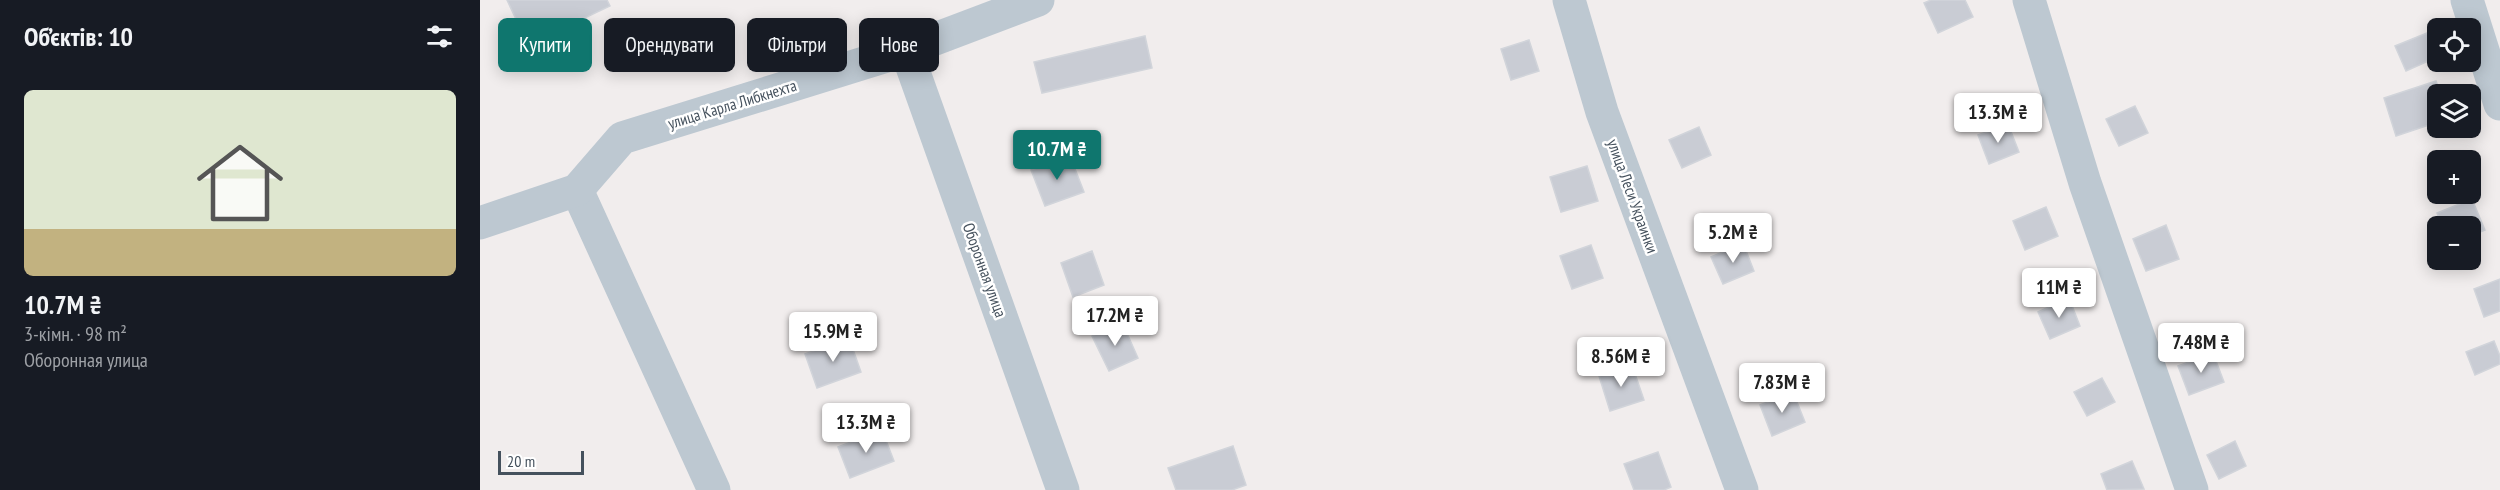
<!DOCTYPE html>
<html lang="uk">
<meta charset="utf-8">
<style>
body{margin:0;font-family:"PT Sans Narrow",sans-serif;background:#20242c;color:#f1f3f6;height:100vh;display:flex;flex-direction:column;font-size:22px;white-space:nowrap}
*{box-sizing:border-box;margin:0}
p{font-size:20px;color:#9ea1a6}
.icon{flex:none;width:33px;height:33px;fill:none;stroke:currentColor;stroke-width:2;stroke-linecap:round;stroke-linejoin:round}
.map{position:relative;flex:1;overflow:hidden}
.drawer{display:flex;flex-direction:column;background:#171b24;width:480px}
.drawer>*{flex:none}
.hud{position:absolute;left:18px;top:18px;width:570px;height:54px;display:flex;gap:12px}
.buttons{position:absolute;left:1947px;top:18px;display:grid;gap:12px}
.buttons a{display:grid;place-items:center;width:54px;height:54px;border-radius:9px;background:#171b24;box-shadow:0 3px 15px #0003;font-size:30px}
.scale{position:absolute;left:18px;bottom:15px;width:86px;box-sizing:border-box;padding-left:6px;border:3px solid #45515d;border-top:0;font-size:16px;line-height:21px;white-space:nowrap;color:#45515d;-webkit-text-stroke:4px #fff;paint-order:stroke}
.price{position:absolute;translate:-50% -51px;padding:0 14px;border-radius:6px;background:#fff;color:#222;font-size:20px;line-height:39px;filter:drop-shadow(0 2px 3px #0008)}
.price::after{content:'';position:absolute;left:50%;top:36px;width:18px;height:14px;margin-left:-9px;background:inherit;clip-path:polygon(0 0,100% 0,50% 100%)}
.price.on{background:#0f766e;color:#fff}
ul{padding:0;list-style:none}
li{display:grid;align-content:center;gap:12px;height:318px;padding:0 24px}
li+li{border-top:2px solid #363941}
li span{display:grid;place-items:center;height:186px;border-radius:9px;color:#555}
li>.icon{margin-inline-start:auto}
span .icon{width:108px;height:108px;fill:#fffc;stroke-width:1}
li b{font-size:26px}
h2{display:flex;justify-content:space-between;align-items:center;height:72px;padding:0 24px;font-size:26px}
.tag{padding:0 21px;border-radius:9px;background:#171b24;box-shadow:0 3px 15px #0003;font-size:21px;line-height:54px}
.tag.on{background:#0f766e;color:#fff}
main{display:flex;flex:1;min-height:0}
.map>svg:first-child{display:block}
</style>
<main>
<section class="drawer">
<h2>Об’єктів: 10<svg class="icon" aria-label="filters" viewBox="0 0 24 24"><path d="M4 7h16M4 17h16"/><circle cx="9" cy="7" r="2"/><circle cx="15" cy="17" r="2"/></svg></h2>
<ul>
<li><span style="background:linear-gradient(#dfe7d0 75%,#c2b280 0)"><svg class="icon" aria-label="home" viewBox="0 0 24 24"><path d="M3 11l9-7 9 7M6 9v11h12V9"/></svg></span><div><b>10.7M ₴</b><p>3-кімн. · 98 m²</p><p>Оборонная улица</p></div></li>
</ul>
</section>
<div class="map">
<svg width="2020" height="490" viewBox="0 0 2020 490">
<rect width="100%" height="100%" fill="#f1eded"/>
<g fill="#c9ccd4" stroke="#d1d4da" stroke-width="1.5">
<path d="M 27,0 L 127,0 L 130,6 L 48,45 Z"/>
<path d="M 1451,0 L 1485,0 L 1493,17 L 1458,33 L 1444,3 Z"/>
<path d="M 1947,33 L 1957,57 L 1926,71 L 1915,46 Z"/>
<path d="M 665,36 L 672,68 L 562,93 L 554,62 Z"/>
<path d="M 1049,40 L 1059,71 L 1031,80 L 1021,49 Z"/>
<path d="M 1956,81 L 1961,94 L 1958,94 L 1958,122 L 1916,136 L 1904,98 Z"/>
<path d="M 1655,106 L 1668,133 L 1639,146 L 1626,119 Z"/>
<path d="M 1528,124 L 1539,152 L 1509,164 L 1498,135 Z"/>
<path d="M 1219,127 L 1231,155 L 1202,168 L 1189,140 Z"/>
<path d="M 590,156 L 604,192 L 565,206 L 551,170 Z"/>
<path d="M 1107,166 L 1118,201 L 1081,212 L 1070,177 Z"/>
<path d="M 1992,199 L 2005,230 L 1990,236 L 1990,226 L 1962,226 L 1957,213 Z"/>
<path d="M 1566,207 L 1578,236 L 1545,250 L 1533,221 Z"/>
<path d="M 1686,225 L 1699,259 L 1666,271 L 1653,239 Z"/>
<path d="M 1263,243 L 1274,271 L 1243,284 L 1231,257 Z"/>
<path d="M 1111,245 L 1123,278 L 1092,289 L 1080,256 Z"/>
<path d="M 612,251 L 624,285 L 593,297 L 581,263 Z"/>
<path d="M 2020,279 L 2020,311 L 2004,317 L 1994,289 Z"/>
<path d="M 1589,298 L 1600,326 L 1570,339 L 1558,312 Z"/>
<path d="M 642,322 L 658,358 L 629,371 L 612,336 Z"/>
<path d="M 369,338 L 381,372 L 337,388 L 325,354 Z"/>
<path d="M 2014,341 L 2020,356 L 2020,364 L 1995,375 L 1986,352 Z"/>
<path d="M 1733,353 L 1744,382 L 1709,395 L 1698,366 Z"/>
<path d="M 1152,365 L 1164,400 L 1130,411 L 1119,376 Z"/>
<path d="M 1622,378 L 1635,402 L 1607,416 L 1594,392 Z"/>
<path d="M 1313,392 L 1325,422 L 1292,436 L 1280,405 Z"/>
<path d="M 402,430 L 414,461 L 370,478 L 358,447 Z"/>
<path d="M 1755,441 L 1766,466 L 1739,479 L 1727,455 Z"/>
<path d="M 753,446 L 766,485 L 752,490 L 696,490 L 688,468 Z"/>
<path d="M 1178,452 L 1191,487 L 1184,490 L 1154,490 L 1144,464 Z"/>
<path d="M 1652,461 L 1664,489 L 1627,490 L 1621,474 Z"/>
</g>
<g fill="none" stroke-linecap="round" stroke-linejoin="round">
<g stroke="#bdc8d1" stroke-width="33">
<path d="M 1089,0 L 1122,112 L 1262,490"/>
<path d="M 1549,0 L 1605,183 L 1712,490"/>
<path d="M 1987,0 L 2020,104"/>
<path d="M 426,50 L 583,490"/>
<path d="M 97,190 L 234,490"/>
<path d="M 0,223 L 97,190 L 142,138 L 426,50 L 558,0"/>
</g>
</g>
<g text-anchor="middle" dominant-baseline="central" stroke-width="5" stroke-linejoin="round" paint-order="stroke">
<g font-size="16" fill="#45515d" stroke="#fff">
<text transform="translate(252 104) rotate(-17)">улица Карла Либкнехта</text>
<text transform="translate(1153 196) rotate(70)">улица Леси Украинки</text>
<text transform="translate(505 270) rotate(70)">Оборонная улица</text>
</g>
</g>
</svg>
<div class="buttons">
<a><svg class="icon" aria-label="locate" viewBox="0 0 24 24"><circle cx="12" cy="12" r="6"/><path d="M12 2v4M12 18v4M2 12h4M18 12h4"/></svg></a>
<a><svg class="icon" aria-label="layers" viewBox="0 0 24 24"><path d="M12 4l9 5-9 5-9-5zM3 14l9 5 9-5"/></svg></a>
<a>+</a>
<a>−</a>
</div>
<div class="scale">20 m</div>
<b class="price" style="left:1518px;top:144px">13.3M ₴</b>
<b class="price on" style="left:577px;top:181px">10.7M ₴</b>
<b class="price" style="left:1253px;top:264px">5.2M ₴</b>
<b class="price" style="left:1579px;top:319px">11M ₴</b>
<b class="price" style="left:635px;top:347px">17.2M ₴</b>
<b class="price" style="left:353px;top:363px">15.9M ₴</b>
<b class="price" style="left:1721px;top:374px">7.48M ₴</b>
<b class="price" style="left:1141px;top:388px">8.56M ₴</b>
<b class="price" style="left:1302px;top:414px">7.83M ₴</b>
<b class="price" style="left:386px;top:454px">13.3M ₴</b>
<div class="hud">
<a class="tag on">Купити</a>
<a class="tag">Орендувати</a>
<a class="tag">Фільтри</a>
<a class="tag">Нове</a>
</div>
</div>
</main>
